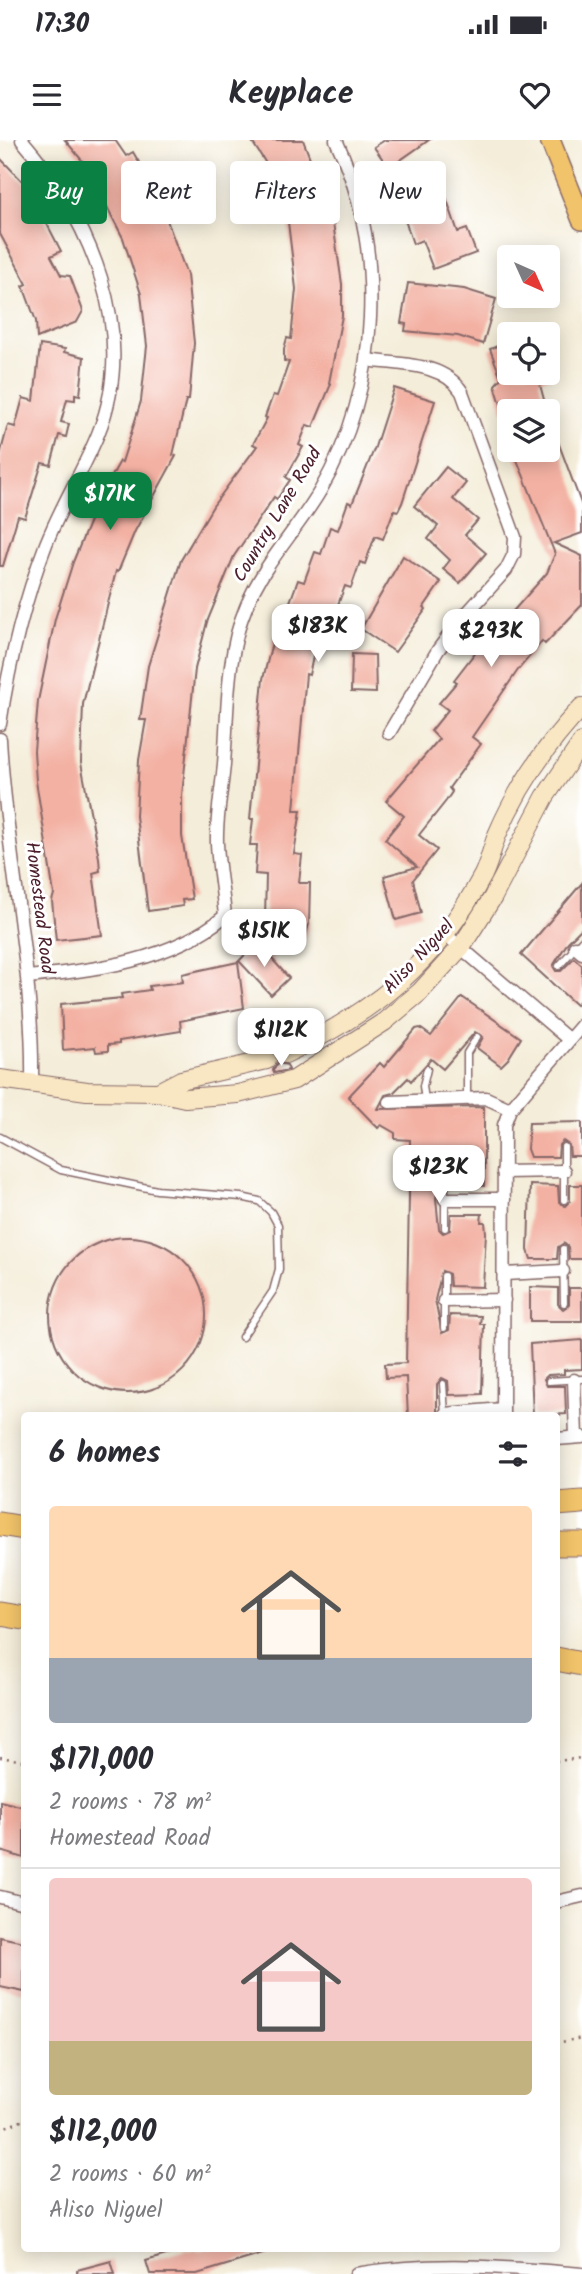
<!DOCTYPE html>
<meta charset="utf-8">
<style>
body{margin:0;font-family:Kalam,sans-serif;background:#f2f2f3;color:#2b2b33;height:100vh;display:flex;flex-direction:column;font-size:26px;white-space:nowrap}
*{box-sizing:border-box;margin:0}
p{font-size:23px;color:#7c7c81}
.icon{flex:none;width:38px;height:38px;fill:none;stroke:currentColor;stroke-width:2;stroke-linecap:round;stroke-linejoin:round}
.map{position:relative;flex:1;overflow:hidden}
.panel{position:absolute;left:21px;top:1272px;width:539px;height:840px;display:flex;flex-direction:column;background:#fff;border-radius:7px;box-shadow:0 4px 18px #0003}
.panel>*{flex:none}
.banner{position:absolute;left:21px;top:21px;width:541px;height:63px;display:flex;gap:14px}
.needle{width:46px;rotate:135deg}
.controls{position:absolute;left:497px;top:105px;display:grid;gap:14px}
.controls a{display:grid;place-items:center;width:63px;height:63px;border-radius:7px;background:#fff;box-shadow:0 4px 18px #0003;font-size:35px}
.price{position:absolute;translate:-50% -60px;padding:0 16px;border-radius:14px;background:#fff;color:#222;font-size:23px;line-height:46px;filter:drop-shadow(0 2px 4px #0008)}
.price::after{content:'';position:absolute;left:50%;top:42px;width:21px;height:16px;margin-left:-10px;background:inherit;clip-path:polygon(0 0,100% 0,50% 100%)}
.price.active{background:#0b8043;color:#fff}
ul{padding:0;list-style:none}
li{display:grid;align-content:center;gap:14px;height:371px;padding:0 28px}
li+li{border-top:2px solid #e1e1e2}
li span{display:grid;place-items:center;height:217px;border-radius:7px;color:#555}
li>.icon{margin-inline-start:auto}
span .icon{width:126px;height:126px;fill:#fffc;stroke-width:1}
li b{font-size:30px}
h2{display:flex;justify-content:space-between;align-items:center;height:84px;padding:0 28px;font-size:30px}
.tag{padding:0 24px;border-radius:7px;background:#fff;box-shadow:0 4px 18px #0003;font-size:24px;line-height:63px}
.tag.active{background:#0b8043;color:#fff}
.status{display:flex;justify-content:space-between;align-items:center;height:49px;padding:0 35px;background:#fff;direction:ltr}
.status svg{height:19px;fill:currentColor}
header{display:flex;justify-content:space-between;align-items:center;height:91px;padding:0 28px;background:#fff;font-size:32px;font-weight:800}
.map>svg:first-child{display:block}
</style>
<div class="status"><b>17:30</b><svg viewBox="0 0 49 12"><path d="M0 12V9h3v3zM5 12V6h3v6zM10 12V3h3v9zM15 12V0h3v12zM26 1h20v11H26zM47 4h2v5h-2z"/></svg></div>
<header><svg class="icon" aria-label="menu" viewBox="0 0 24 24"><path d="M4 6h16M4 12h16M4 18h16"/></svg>Keyplace<svg class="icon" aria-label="heart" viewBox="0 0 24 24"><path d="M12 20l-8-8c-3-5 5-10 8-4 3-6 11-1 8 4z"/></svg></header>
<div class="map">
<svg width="582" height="2134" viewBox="0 0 582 2134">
<rect width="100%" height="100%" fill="#fff"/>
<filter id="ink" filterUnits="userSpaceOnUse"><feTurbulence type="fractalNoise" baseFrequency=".0143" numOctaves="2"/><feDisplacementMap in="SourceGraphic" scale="14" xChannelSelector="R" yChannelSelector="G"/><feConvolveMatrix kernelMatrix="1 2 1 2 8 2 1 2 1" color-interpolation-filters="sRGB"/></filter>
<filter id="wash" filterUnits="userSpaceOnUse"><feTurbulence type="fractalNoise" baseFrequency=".00686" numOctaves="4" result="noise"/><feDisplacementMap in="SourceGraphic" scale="28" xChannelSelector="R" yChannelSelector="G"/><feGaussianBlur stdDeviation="1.57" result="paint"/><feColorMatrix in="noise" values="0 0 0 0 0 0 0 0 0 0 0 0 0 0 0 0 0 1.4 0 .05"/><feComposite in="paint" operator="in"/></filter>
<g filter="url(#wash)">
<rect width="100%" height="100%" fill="#f4edd9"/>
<g id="blocks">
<g fill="#f3b1a3">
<path d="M 65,0 L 115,0 L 126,16 L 133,12 L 140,24 L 137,26 L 164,72 L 187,135 L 194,203 L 189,260 L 186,260 L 173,315 L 176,316 L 135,391 L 118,432 L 116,431 L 83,564 L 81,623 L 99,718 L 100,731 L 93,733 L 102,795 L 56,800 L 52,761 L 54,754 L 36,641 L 34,611 L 38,561 L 55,479 L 73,422 L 98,361 L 120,321 L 122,322 L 135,281 L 141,261 L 147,206 L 141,154 L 123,98 L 85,24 Z"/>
<path d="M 251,0 L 303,0 L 324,55 L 284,72 L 273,51 L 277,50 L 267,25 Z"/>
<path d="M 385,0 L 429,0 L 389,28 L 374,7 Z"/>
<path d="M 0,18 L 28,47 L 61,111 L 51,116 L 61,135 L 70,136 L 83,171 L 77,182 L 37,198 L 36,181 L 23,146 L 27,144 L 0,94 Z"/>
<path d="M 438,34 L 458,92 L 467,89 L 476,113 L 433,129 L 422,100 L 413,104 L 405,80 L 408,79 L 399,60 L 408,55 L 405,50 Z"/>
<path d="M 332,76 L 342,144 L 342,176 L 329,243 L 331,244 L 313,287 L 307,285 L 299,305 L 303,307 L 286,337 L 290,340 L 277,359 L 274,357 L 234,416 L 207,482 L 195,529 L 182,655 L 182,696 L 192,759 L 182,760 L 183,766 L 148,771 L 136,676 L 139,620 L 146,580 L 140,580 L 148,526 L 181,420 L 213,366 L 257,306 L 253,304 L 267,278 L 265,277 L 273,255 L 277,256 L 289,222 L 284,221 L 284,209 L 287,198 L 291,199 L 296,149 L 288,82 Z"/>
<path d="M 408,143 L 464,149 L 496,159 L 483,204 L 458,196 L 405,191 L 406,184 L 401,183 Z"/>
<path d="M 509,201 L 509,233 L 557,233 L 539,241 L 547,271 L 503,271 L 495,245 L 501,238 L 490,209 Z"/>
<path d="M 40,205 L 65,209 L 64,212 L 84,217 L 80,255 L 75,254 L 75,260 L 67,259 L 61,282 L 69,284 L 66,297 L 59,295 L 51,325 L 42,323 L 25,378 L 18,376 L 3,426 L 0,426 L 0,315 L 8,285 L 15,287 L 23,258 L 34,261 Z"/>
<path d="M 394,248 L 435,261 L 402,363 L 398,371 L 394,370 L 383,399 L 375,396 L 365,424 L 360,422 L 351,448 L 345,446 L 333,478 L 328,476 L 316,503 L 309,535 L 306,534 L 294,670 L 301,670 L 294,714 L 302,715 L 299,743 L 310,743 L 309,784 L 301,811 L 259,799 L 265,778 L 266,735 L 255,734 L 257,705 L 250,705 L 253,679 L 250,679 L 263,539 L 281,467 L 287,470 L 298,440 L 304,442 L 315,412 L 321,414 L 330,387 L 338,390 L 348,362 L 352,364 L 375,307 Z"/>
<path d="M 548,275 L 582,366 L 582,393 L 554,403 L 582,416 L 582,465 L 545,504 L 542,501 L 518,530 L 472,597 L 481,604 L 449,648 L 452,652 L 446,661 L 419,695 L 437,710 L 413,740 L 421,773 L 396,780 L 384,736 L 417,727 L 385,699 L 404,676 L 386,661 L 439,599 L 431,591 L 448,570 L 439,563 L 457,542 L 454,540 L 504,475 L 507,478 L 547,433 L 555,414 L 513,310 L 548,310 Z"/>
<path d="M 446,327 L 466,343 L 453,359 L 478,380 L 465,395 L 486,413 L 460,443 L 443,429 L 450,420 L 428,399 L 438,386 L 414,366 Z"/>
<path d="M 403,416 L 441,442 L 424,467 L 426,469 L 395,512 L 361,489 Z"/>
<path d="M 352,514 L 375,515 L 376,553 L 351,552 Z"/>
<path d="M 582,743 L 582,788 L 568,802 L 553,826 L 556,831 L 561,831 L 574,818 L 582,825 L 582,858 L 576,865 L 521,815 Z"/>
<path d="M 257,802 L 289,838 L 271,855 L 239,821 Z"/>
<path d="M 238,822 L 244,868 L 180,881 L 181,891 L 119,901 L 119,904 L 108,905 L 108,911 L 96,912 L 95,907 L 63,910 L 61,864 L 122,858 L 121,854 L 150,850 L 149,846 L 183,842 L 182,834 Z"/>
<path d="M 462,857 L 521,898 L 508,919 L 501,926 L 477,908 L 483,897 L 475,892 L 443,929 L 431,919 L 411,941 L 408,938 L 393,953 L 385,955 L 378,969 L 484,967 L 484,1046 L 451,1045 L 450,1033 L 443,1030 L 436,1058 L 439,1089 L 443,1093 L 450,1090 L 451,1074 L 482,1074 L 481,1082 L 485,1082 L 486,1093 L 483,1147 L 450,1146 L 449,1134 L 442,1131 L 435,1160 L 442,1193 L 449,1190 L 450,1175 L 481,1176 L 480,1184 L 484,1184 L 482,1254 L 449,1255 L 448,1241 L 442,1238 L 437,1244 L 437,1276 L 408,1276 L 406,1237 L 386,1238 L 385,1224 L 406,1223 L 410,1000 L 395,999 L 395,993 L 381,985 L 378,988 L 348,957 L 380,923 L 384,927 L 416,889 L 420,888 L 431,896 Z"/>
<path d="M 278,923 L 287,925 L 289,930 L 274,933 L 273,930 Z"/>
<path d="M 582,982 L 582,1016 L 570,1016 L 569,1005 L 563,1001 L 559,1005 L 558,1017 L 530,1017 L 527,1009 L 529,983 Z"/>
<path d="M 530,1045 L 558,1046 L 559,1062 L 565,1066 L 570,1061 L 570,1045 L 582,1045 L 582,1119 L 569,1119 L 568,1107 L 564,1103 L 558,1107 L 557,1119 L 531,1119 L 528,1110 Z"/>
<circle cx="128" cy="1175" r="78"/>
<path d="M 530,1147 L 558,1148 L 558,1164 L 563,1169 L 569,1165 L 569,1148 L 582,1148 L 582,1181 L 530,1181 Z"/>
<path d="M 582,1200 L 582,1229 L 564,1230 L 564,1234 L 548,1235 L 544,1239 L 547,1246 L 565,1246 L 566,1274 L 533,1276 L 530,1204 Z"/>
<path d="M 0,1661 L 24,1667 L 24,1718 L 0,1711 Z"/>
<path d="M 0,1797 L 24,1802 L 24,1852 L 0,1847 Z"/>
<path d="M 186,2109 L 266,2109 L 266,2113 L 197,2134 L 150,2134 L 146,2121 Z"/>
<path d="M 111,2121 L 115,2134 L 77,2134 L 77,2130 Z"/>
</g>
</g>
</g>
<g filter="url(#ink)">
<use href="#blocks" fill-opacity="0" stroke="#866768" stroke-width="2"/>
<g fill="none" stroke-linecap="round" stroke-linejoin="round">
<defs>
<g id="lane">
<path d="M 559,826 L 582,800"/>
<path d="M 467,958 L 467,913 L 477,897"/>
<path d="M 425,960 L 423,946 L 427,929"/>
<path d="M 0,997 L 61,1030 L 157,1050 L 241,1057 L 259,1061 L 271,1072 L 278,1085 L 279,1129 L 273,1151 L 242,1197"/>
<path d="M 564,1007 L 564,1060"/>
<path d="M 445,1035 L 445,1088"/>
<path d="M 563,1109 L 564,1163"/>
<path d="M 444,1136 L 444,1188"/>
<path d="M 549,1241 L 582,1239"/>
<path d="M 443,1244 L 445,1274"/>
</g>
<g id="street">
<path d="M 367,220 C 400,225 443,222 462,252 L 515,397 L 514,414 L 506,430 L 459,482 L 438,510 L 389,593"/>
<path d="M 0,584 C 9,524 24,461 46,404 C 61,366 83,331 98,294 C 140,191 89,78 22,0"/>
<path d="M 0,599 C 6,714 34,827 32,942"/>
<path d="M 445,794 L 568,899"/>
<path d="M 575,807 L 582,813"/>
<path d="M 28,837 C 96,830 171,821 225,776 C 223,752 218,727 217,703 C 216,677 222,649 224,624 C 228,573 226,514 246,467 C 263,424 297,390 320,351 C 381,246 387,110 336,0"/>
<path d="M 390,962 L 486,958 L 510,969"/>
<path d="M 503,1032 L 564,1031"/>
<path d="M 445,1059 L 504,1059"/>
<path d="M 504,1134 L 563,1131"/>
<path d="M 444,1161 L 504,1160"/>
<path d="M 574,1240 L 576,1297"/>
<path d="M 445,1274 L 502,1269"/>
<path d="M 503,1276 L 504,985 L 510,969 L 582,885"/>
<path d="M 556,1299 L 582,1297"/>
<path d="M 0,1757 L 24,1763"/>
<path d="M 556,1762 L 582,1756"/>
<path d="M 356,2134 C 432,2121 505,2127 582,2134"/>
</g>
<g id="secondary">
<path d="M 285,914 C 373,873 436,823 483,735 C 489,723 492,708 497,695 C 517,648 546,605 582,567"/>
<path d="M 0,939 L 87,951 L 158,952 L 185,958 L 238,954 L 294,940 L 384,882 L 420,852 L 461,807 L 493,757 L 545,657 L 582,602"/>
<path d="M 158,952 L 181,940 L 267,920"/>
</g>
<path id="primary" d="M 550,0 L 582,80"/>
<g id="highway">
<path d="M 556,1364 L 582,1362"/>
<path d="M 0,1384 L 24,1388"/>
<path d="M 556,1404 L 582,1404"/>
<path d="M 0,1474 L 24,1478"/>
<path d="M 556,1519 L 582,1524"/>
</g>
</defs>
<use href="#lane" stroke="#866768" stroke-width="9"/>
<use href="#street" stroke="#866768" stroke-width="15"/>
<use href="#secondary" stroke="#866768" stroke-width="20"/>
<use href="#primary" stroke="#866768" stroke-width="22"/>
<use href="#highway" stroke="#866768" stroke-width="25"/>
<g stroke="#866768" stroke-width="2.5" stroke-dasharray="2 5" stroke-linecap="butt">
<path d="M 0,1617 L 24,1621"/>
<path d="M 556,1621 L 582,1618"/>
<path d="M 556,1903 L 582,1898"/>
<path d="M 0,1989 L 24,1980"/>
</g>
<use href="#lane" stroke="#fff" stroke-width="6"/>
<use href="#street" stroke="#fff" stroke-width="12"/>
<use href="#secondary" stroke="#f9e7c3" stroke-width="18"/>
<use href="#primary" stroke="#f1c36a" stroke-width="19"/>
<use href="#highway" stroke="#f1c36a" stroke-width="23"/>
</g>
</g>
<g text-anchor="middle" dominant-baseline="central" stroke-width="6" stroke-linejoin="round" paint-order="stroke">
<g font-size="19" fill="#4a1f2b" stroke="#fff">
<text transform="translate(278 375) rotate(-59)">Country Lane Road</text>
<text transform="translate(39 768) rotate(83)">Homestead Road</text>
<text transform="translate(419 817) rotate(-47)">Aliso Niguel</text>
</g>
</g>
</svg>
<div class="controls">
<a><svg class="needle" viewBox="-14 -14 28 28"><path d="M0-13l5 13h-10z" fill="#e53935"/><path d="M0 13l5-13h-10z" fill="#7c7c81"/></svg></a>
<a><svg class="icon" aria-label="locate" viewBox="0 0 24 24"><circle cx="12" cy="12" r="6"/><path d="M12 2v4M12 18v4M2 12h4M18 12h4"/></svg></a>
<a><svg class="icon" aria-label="layers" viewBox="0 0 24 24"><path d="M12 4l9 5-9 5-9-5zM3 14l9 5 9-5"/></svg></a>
</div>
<b class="price active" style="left:110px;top:392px">$171K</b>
<b class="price" style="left:318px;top:524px">$183K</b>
<b class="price" style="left:491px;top:529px">$293K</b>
<b class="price" style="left:264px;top:829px">$151K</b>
<b class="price" style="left:281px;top:928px">$112K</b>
<b class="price" style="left:439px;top:1065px">$123K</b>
<div class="banner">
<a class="tag active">Buy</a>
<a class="tag">Rent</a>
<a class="tag">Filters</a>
<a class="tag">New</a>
</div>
<section class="panel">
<h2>6 homes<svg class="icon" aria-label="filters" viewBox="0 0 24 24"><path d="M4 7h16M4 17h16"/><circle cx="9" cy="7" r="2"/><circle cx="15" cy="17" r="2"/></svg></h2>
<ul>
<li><span style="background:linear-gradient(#ffd9b3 70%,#9aa5b1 0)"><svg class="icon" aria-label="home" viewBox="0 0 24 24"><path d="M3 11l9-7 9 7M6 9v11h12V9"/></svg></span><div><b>$171,000</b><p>2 rooms · 78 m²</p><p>Homestead Road</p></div></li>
<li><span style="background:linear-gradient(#f6c9c9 75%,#c2b280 0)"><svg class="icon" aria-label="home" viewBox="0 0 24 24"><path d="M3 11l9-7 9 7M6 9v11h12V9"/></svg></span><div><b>$112,000</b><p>2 rooms · 60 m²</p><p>Aliso Niguel</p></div></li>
</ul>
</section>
</div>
